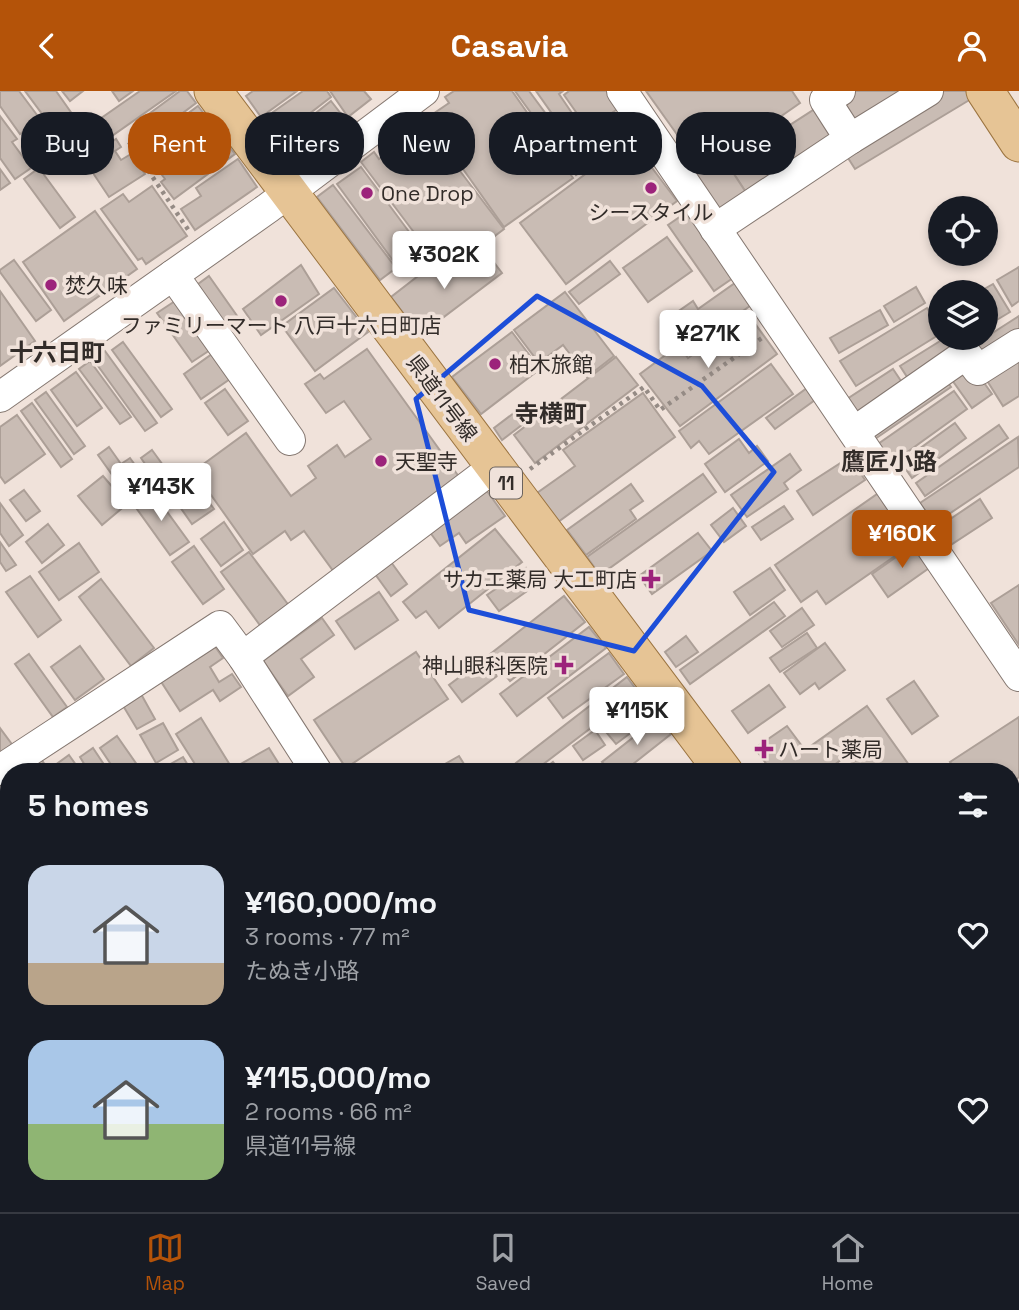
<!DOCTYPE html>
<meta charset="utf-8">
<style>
body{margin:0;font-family:"Space Grotesk","Noto Sans JP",sans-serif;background:#242831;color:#f1f3f6;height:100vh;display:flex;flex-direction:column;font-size:26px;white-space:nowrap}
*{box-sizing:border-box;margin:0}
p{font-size:23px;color:#9ea1a6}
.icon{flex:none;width:38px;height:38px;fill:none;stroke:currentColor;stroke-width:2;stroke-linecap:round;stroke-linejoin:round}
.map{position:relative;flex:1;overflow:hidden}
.side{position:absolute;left:0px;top:672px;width:1020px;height:450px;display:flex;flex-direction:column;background:#171b24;border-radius:28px 28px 0 0;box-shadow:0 4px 10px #0003}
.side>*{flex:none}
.top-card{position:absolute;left:21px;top:21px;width:978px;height:63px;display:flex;gap:14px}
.buttons{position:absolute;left:928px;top:105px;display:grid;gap:14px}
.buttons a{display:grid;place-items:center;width:70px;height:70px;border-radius:50%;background:#171b24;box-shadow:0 4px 10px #0003;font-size:35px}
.price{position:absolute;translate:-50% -60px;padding:0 16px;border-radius:7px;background:#fff;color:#222;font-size:23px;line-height:46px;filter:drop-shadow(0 2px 4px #0008)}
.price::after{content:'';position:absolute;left:50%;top:42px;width:21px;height:16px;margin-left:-10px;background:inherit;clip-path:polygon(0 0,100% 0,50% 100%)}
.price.current{background:#b45309;color:#fff}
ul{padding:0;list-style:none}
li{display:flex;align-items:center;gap:21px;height:175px;padding:0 28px}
li span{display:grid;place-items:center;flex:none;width:196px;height:140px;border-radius:21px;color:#555}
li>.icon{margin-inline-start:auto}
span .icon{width:84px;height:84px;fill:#fffc;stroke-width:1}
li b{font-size:30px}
h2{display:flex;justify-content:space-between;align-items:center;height:84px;padding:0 28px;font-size:30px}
.tag{padding:0 24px;border-radius:28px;background:#171b24;box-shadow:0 4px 10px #0003;font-size:24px;line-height:63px}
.tag.current{background:#b45309;color:#fff}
header{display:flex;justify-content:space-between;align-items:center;height:91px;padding:0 28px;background:#b45309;color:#fff;font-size:32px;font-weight:700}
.tabs{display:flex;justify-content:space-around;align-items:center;height:98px;border-top:2px solid #363941;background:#171b24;font-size:19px;color:#9ea1a6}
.tabs a{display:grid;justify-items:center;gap:4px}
.tabs .current{color:#b45309}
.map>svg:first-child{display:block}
</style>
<header><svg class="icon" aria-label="back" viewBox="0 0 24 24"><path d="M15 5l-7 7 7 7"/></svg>Casavia<svg class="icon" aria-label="person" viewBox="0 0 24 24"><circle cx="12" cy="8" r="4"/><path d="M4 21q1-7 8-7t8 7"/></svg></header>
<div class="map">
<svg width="1019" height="1121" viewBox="0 0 1019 1121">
<rect width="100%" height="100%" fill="#f0e2da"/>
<path fill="#9dbdab" d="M 464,1113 L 855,1113 L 860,1121 L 466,1121 Z"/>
<g fill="#c9bcb4" stroke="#ac9f97" stroke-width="2">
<path d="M 0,0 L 19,0 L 40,28 L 20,43 L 0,15 Z"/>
<path d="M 25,0 L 56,0 L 82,37 L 63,51 Z"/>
<path d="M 62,0 L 83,0 L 70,10 Z"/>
<path d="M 112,0 L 133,0 L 119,10 Z"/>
<path d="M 140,0 L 176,0 L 109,47 L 97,30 Z"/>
<path d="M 180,0 L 187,0 L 196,12 L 168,33 L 164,28 L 141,45 L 134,34 Z"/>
<path d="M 253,0 L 297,0 L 261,26 L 246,5 Z"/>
<path d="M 303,0 L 327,0 L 331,6 L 283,43 L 269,24 Z"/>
<path d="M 330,0 L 364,0 L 371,8 L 348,26 Z"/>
<path d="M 454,0 L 512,0 L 573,87 L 504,136 L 427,27 L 449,12 L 445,6 Z"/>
<path d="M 515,0 L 529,0 L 586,77 L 576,84 Z"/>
<path d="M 536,0 L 563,0 L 559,3 L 578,31 L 565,41 Z"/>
<path d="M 569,0 L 607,0 L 619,17 L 588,38 L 564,4 Z"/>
<path d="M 646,0 L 792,0 L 800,12 L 727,63 L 715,47 L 691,63 Z"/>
<path d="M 848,0 L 919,0 L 851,41 L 832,10 Z"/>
<path d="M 941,0 L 966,0 L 971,8 L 855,78 L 843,59 Z"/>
<path d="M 331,10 L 345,28 L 290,69 L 278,52 Z"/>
<path d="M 821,14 L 841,45 L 749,106 L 728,74 Z"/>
<path d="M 198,15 L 212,33 L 156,74 L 143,56 Z"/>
<path d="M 621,20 L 635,40 L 604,62 L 590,41 Z"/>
<path d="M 0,25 L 17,48 L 12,51 L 31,77 L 15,88 L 0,67 Z"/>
<path d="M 419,26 L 504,138 L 467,166 L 461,159 L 453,165 L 436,143 L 422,152 L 361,71 L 374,61 L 379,68 L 411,44 L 406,37 Z"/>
<path d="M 581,34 L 602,64 L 587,74 L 566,44 Z"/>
<path d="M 216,39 L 235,63 L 174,108 L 161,91 L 165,88 L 159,80 Z"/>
<path d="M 84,45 L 96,62 L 116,48 L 121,56 L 115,60 L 121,69 L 131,63 L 145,83 L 109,106 L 73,52 Z"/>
<path d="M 631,49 L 677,110 L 566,193 L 520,132 Z"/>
<path d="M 709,66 L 719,80 L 728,74 L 749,106 L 721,124 L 690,78 Z"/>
<path d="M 238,68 L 257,96 L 195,139 L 181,118 L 201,105 L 196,97 Z"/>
<path d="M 361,76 L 421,157 L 397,175 L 337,93 Z"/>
<path d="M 39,77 L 75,126 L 60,137 L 24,88 Z"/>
<path d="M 0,78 L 10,92 L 0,99 Z"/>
<path d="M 333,94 L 396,177 L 380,189 L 317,106 Z"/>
<path d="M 152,95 L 187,145 L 146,173 L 142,167 L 138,169 L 101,118 L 123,103 L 129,111 Z"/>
<path d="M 95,120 L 137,178 L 64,230 L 23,171 Z"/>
<path d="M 687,121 L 733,187 L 714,200 L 668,134 Z"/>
<path d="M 667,146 L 692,180 L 648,211 L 623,177 Z"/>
<path d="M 483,157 L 502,182 L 420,244 L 391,206 L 431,175 L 441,189 Z"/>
<path d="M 14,169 L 51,219 L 36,230 L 0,181 L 0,179 Z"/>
<path d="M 610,170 L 620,183 L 579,213 L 569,201 Z"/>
<path d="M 301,174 L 319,203 L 261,244 L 243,218 Z"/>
<path d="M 1019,176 L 1019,210 L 1012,215 L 997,189 Z"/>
<path d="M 209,185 L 240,229 L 225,239 L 194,196 Z"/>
<path d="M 735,192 L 751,214 L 689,260 L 666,229 L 693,210 L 698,218 Z"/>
<path d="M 993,193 L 1010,221 L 990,233 L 985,226 L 985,201 L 979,201 Z"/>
<path d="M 916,196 L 925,212 L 894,231 L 884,215 Z"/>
<path d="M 334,197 L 368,241 L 315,280 L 282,235 Z"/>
<path d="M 0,200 L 35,250 L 0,275 Z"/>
<path d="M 565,201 L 614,265 L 587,286 L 563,254 L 539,272 L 514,239 Z"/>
<path d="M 175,210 L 210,259 L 192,271 L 157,222 Z"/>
<path d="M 927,217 L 940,237 L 940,243 L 856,295 L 840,270 Z"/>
<path d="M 880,219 L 888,234 L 839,262 L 830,247 Z"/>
<path d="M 748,223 L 777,263 L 680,335 L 640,283 L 679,254 L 688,267 Z"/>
<path d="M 1019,225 L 1019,250 L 977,276 L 966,259 Z"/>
<path d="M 512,241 L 540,278 L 481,323 L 452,286 Z"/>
<path d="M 945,247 L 948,247 L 958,262 L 911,292 L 900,275 Z"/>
<path d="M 123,251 L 172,318 L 161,326 L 112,259 Z"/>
<path d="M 1019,255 L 1019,305 L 1003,315 L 981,280 Z"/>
<path d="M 367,258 L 462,390 L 334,481 L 304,440 L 291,449 L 285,440 L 253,463 L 194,380 L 246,342 L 291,405 L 316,387 L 308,375 L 337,354 L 345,366 L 371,348 L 344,310 L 326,322 L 305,293 L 320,283 L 324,288 Z"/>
<path d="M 105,260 L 157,332 L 145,340 L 93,268 Z"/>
<path d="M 212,263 L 230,288 L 201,308 L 184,283 Z"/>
<path d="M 616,266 L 638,294 L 535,372 L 514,344 Z"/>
<path d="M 967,268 L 992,303 L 972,317 L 947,282 Z"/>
<path d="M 90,270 L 131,326 L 120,333 L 79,278 Z"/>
<path d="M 771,273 L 793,303 L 709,363 L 699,350 L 691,357 L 679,340 Z"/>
<path d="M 893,278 L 907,299 L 861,329 L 847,308 Z"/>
<path d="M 76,281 L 102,317 L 77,335 L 51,299 Z"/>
<path d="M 943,285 L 951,296 L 875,348 L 867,337 Z"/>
<path d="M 807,297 L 815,309 L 775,338 L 766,327 Z"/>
<path d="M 225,298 L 248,330 L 228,344 L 205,312 Z"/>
<path d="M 954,300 L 967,318 L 892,372 L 878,353 Z"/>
<path d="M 46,301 L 85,355 L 74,363 L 35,309 Z"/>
<path d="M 643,302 L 675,346 L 558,431 L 537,402 L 575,375 L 563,359 Z"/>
<path d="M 32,312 L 72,368 L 61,376 L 21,320 Z"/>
<path d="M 527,312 L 535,324 L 502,349 L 494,337 Z"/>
<path d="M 17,324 L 45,363 L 5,392 L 0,385 L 0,336 Z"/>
<path d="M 955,332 L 966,347 L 912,387 L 901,371 Z"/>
<path d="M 999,334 L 1008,347 L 925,405 L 916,392 Z"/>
<path d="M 1018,346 L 1019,376 L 934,433 L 920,412 Z"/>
<path d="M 739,348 L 749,362 L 757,355 L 768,370 L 725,401 L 705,373 Z"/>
<path d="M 109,356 L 121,373 L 130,367 L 148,392 L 128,406 L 98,364 Z"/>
<path d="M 152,359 L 168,381 L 156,389 L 141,367 Z"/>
<path d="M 790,363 L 801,379 L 784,392 L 788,398 L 747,426 L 731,404 Z"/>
<path d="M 850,366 L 865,389 L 813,424 L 797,400 Z"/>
<path d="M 184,377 L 214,418 L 192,433 L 163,392 Z"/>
<path d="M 703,383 L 716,401 L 600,484 L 587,466 Z"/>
<path d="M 103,385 L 127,413 L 102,434 L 78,405 Z"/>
<path d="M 631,393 L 643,410 L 630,419 L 636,428 L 586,464 L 567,439 Z"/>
<path d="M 24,399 L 40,420 L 26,430 L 10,409 Z"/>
<path d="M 152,400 L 189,451 L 170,464 L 134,414 Z"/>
<path d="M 487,400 L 505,425 L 466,452 L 459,442 L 440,455 L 429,440 Z"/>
<path d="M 880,401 L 915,451 L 826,513 L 817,500 L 801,511 L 775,474 Z"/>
<path d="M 980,408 L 992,427 L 946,457 L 934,439 Z"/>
<path d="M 0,412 L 23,444 L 9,455 L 0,442 Z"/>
<path d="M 784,415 L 793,428 L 761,449 L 752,436 Z"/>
<path d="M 733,417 L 746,435 L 724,451 L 711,434 Z"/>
<path d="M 224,431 L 243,459 L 221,475 L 201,448 Z"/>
<path d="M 48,433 L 64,454 L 42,472 L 26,451 Z"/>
<path d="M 495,438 L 522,471 L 439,537 L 426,520 L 416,527 L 403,511 Z"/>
<path d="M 698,442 L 712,460 L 652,503 L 639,485 Z"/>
<path d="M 0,451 L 16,474 L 6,480 L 0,471 Z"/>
<path d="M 79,452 L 99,481 L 59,509 L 39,481 Z"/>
<path d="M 916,452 L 932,475 L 888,506 L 872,483 Z"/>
<path d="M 194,455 L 224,498 L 203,513 L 172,471 Z"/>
<path d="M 249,461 L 290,516 L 262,537 L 221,481 Z"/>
<path d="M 391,471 L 407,493 L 391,505 L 375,483 Z"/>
<path d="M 526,477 L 537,493 L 499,520 L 487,504 Z"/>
<path d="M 770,477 L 785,499 L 750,524 L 734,501 Z"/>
<path d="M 30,485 L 61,529 L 38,546 L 6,501 Z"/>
<path d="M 101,488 L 154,557 L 131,575 L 79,506 Z"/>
<path d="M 1019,494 L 1019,554 L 991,512 Z"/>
<path d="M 379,501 L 398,529 L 355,558 L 336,530 Z"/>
<path d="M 564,505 L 585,531 L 510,590 L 489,564 Z"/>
<path d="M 774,511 L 785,525 L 690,593 L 680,579 Z"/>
<path d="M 802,517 L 814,534 L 782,556 L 770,540 Z"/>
<path d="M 322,527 L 334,544 L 301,568 L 314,586 L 288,605 L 263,570 Z"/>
<path d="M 589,536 L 606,557 L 517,625 L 500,603 Z"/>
<path d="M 807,542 L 817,557 L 780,581 L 770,567 Z"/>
<path d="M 686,545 L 698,561 L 676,576 L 665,561 Z"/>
<path d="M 825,552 L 845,579 L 819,598 L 815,592 L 800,603 L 784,582 Z"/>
<path d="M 214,554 L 223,567 L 210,576 L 219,591 L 232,583 L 241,596 L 220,610 L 213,599 L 180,620 L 160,589 Z"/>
<path d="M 80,555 L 104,588 L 75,609 L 51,576 Z"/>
<path d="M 416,561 L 448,608 L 346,677 L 314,629 Z"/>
<path d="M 609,562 L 624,583 L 563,627 L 548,607 Z"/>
<path d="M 29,563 L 67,616 L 53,626 L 15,573 Z"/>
<path d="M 484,568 L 497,585 L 462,611 L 449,594 Z"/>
<path d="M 627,586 L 638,601 L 533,681 L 523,681 L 516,672 Z"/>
<path d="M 914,590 L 938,625 L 912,643 L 887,608 Z"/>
<path d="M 769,594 L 785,616 L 748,642 L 732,620 Z"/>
<path d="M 141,603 L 155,628 L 137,638 L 122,613 Z"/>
<path d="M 643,603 L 657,622 L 616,653 L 601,635 Z"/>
<path d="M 867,615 L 914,681 L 839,681 L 856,669 L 851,662 L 824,681 L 772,681 L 755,657 L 787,635 L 805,659 Z"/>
<path d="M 1019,626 L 1019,686 L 1012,691 L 1012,681 L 957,681 L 950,671 Z"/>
<path d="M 201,627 L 230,674 L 219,681 L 200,681 L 176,643 Z"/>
<path d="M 658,627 L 671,643 L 623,681 L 611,681 L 602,671 Z"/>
<path d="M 163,632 L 178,659 L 156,672 L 140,644 Z"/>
<path d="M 0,637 L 14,656 L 0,666 Z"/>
<path d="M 595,639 L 605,654 L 583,669 L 573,655 Z"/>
<path d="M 117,645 L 140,678 L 137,681 L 116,681 L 100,657 Z"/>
<path d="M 93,657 L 109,681 L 89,681 L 80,666 Z"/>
<path d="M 269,657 L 279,673 L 265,681 L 231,681 L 230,679 Z"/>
<path d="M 69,664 L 81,681 L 54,681 L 51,677 Z"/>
<path d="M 459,665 L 464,673 L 451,681 L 431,681 Z"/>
<path d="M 183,666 L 192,681 L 171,681 L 167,675 Z"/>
<path d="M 41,668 L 50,681 L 22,681 Z"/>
<path d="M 553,671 L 561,681 L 540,681 Z"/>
<path d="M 0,819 L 9,830 L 9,841 L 2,846 L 8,855 L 0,861 Z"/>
<path d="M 1019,862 L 1019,883 L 1012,887 L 1012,865 Z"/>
<path d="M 0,890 L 9,906 L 9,922 L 0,927 Z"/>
<path d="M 1012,926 L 1016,926 L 1016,943 L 1012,944 Z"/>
<path d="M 1019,990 L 1019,1011 L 1012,1015 L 1012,994 Z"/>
<path d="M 1019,1018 L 1019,1046 L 1016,1048 L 1012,1041 L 1012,1022 Z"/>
<path d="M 0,1030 L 9,1032 L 9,1066 L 0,1065 Z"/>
<path d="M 808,1113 L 827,1113 L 827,1115 L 811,1121 Z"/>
<path d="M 965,1113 L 998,1113 L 1003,1121 L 951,1121 Z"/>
</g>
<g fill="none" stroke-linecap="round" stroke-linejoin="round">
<defs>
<g id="minor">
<path d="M 622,0 L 1019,585"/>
<path d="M 840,0 L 825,9 L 850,48 L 928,0"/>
<path d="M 715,138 L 850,48"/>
<path d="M 173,184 L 290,349"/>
<path d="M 0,306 L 268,117 L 424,0"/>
<path d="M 854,341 L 966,263 L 978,279 L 1019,253"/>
<path d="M 243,566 L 494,376"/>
<path d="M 0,679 L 220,535 L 243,566 L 317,681"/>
<path d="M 1012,747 L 1019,742"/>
<path d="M 0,763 L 9,775"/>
<path d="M 1012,979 L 1019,976"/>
<path d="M 0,1006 L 9,1008"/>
<path d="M 261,1113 L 267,1121"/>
<path d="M 454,1113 L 456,1121"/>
<path d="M 66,1121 L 90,1113"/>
</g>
<g id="major">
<path d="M 213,0 L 724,681"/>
<path d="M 985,0 L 1019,52"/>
<path d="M 1012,1076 L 1019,1087"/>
</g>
</defs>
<use href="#minor" stroke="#857871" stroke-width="32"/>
<use href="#major" stroke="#9c7541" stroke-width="39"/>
<g stroke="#958b85" stroke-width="4.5" stroke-dasharray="3.5 5" stroke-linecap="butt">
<path d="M 129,51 L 189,140"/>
<path d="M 530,378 L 644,296 L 660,319 L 762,247"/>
</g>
<use href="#minor" stroke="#fff" stroke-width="30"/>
<use href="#major" stroke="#e6c495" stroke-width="37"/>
</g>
<path fill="none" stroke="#1d4ed8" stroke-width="5" stroke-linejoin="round" d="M 537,205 L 702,295 L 774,381 L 634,560 L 469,519 L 416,308 Z"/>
<g fill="#9c237b" stroke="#f0e2da" stroke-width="2.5">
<circle cx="651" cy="97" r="7"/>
<circle cx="367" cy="102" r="7"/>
<circle cx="51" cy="194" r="7"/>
<circle cx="281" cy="210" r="7"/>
<circle cx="495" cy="273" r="7"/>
<circle cx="381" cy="370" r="7"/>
<path d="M647.5 477.5h7v7h7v7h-7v7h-7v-7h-7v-7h7z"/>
<path d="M560.5 563.5h7v7h7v7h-7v7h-7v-7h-7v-7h7z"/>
<path d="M760.5 647.5h7v7h7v7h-7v7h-7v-7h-7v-7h7z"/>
</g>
<g text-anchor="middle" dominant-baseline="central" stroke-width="7" stroke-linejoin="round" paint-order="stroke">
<rect fill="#f0e2da" stroke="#6b635e" stroke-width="2" x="490" y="376.5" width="32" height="31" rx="5"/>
<g font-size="19" font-weight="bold" fill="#322c29">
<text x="506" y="392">11</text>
</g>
<g font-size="21" fill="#322c29" stroke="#f0e2da" text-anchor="start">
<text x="381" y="102">One Drop</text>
<text x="651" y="121" text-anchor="middle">シースタイル</text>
<text x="65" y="194">焚久味</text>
<text x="281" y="234" text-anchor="middle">ファミリーマート 八戸十六日町店</text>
<text x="509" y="273">柏木旅館</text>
<text x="395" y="370">天聖寺</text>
<text x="637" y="488" text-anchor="end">サカエ薬局 大工町店</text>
<text x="548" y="574" text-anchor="end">神山眼科医院</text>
<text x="778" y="658">ハート薬局</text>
</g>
<g font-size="21" fill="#322c29" stroke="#f0e2da">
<text transform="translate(442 307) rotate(53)">県道11号線</text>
</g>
<g font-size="24" font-weight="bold" fill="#322c29" stroke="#f0e2da">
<text x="57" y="261">十六日町</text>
<text x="551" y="322">寺横町</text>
<text x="889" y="370">鷹匠小路</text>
</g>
</g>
</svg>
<div class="buttons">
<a><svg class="icon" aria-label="locate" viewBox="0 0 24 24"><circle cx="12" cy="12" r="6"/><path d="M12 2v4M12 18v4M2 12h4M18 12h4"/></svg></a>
<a><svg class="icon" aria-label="layers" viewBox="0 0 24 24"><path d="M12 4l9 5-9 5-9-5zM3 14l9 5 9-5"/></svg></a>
</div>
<b class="price" style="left:444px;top:200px">¥302K</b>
<b class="price" style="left:708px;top:279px">¥271K</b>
<b class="price" style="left:161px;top:432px">¥143K</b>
<b class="price current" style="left:902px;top:479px">¥160K</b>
<b class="price" style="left:637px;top:656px">¥115K</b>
<div class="top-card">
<a class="tag">Buy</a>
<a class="tag current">Rent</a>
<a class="tag">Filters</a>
<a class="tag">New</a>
<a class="tag">Apartment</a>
<a class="tag">House</a>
</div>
<section class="side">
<h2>5 homes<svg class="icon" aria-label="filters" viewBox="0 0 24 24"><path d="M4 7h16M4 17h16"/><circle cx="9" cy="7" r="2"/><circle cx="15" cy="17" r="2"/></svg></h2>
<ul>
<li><span style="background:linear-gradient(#c9d6e8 70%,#b9a48a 0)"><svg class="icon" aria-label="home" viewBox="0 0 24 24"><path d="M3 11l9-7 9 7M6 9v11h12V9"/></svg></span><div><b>¥160,000/mo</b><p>3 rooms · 77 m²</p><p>たぬき小路</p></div><svg class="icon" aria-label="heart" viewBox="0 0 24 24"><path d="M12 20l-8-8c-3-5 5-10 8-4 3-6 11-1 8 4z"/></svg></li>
<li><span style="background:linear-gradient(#a9c7e8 60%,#8fb573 0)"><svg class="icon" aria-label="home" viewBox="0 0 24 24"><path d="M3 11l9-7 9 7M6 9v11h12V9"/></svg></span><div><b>¥115,000/mo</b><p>2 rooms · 66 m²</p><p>県道11号線</p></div><svg class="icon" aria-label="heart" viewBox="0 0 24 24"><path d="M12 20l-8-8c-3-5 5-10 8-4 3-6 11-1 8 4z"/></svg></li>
</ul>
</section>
</div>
<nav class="tabs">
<a class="current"><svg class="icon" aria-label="map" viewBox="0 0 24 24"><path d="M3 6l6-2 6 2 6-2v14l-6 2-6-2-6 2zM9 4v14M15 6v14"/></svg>Map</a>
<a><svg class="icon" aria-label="saved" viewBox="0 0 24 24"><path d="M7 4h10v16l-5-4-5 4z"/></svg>Saved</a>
<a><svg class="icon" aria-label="home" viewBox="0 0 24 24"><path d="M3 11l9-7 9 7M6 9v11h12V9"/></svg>Home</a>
</nav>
